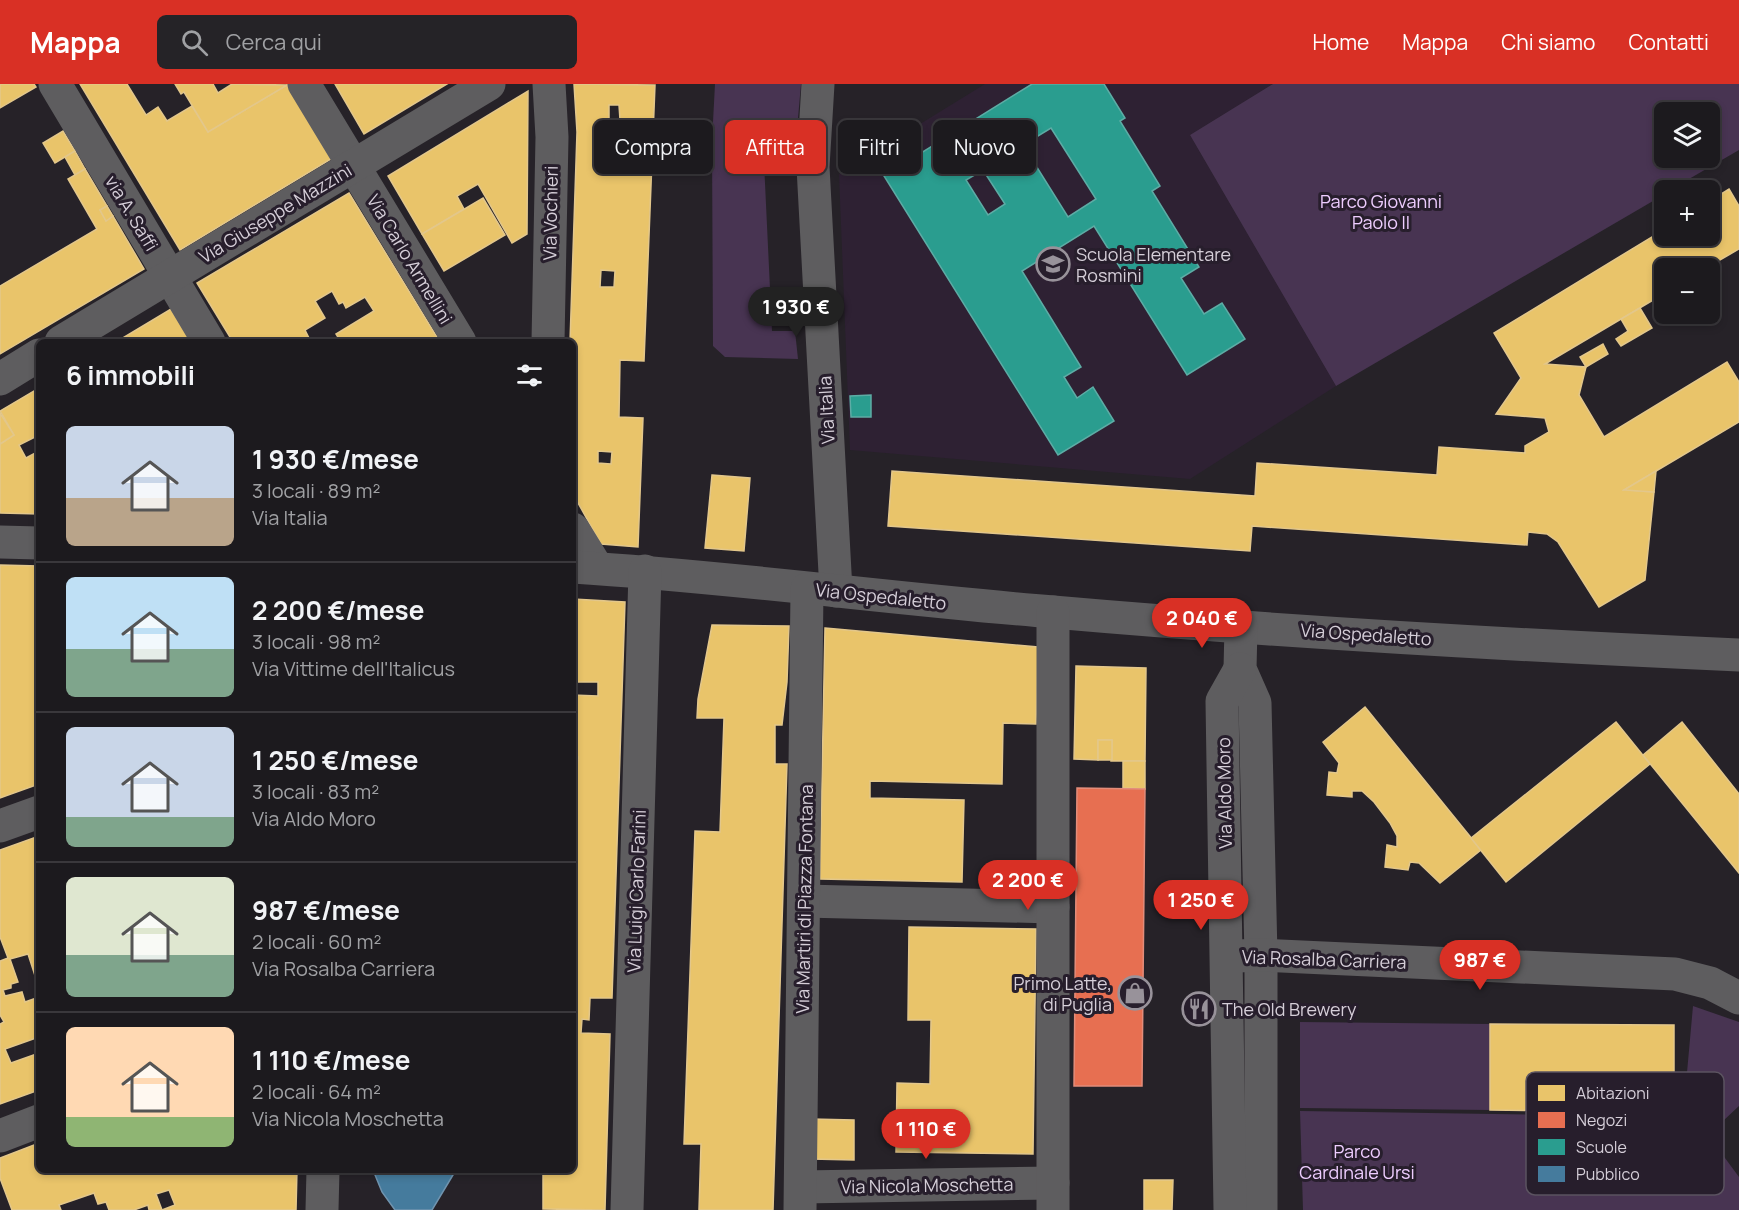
<!DOCTYPE html>
<html lang="it">
<meta charset="utf-8">
<style>
body{margin:0;font-family:Manrope,sans-serif;background:#252327;color:#f1f3f6;height:100vh;display:flex;flex-direction:column;font-size:22px;white-space:nowrap}
*{box-sizing:border-box;margin:0}
p{font-size:20px;color:#a0a1a4}
.icon{flex:none;width:33px;height:33px;fill:none;stroke:currentColor;stroke-width:2;stroke-linecap:round;stroke-linejoin:round}
.map{position:relative;flex:1;overflow:hidden}
.drawer{position:absolute;left:36px;top:255px;width:540px;height:834px;display:flex;flex-direction:column;background:#1c1a1e;border-radius:9px;box-shadow:0 3px 9px #0003,0 0 0 2px #3a383c}
.drawer>*{flex:none}
.top-card{position:absolute;left:594px;top:36px;width:570px;height:54px;display:flex;gap:12px}
.buttons{position:absolute;left:1654px;top:18px;display:grid;gap:12px}
.buttons a{display:grid;place-items:center;width:66px;height:66px;border-radius:9px;background:#1c1a1e;box-shadow:0 3px 9px #0003,0 0 0 2px #3a383c;font-size:30px}
.price{position:absolute;translate:-50% -51px;padding:0 14px;border-radius:21px;background:#d93025;color:#fff;font-size:20px;line-height:39px;filter:drop-shadow(0 2px 3px #0008)}
.price::after{content:'';position:absolute;left:50%;top:36px;width:18px;height:14px;margin-left:-9px;background:inherit;clip-path:polygon(0 0,100% 0,50% 100%)}
.price.current{background:#222;color:#fff}
ul{padding:0;list-style:none}
li{display:flex;align-items:center;gap:18px;height:150px;padding:0 30px}
li+li{border-top:2px solid #3a383c}
li span{display:grid;place-items:center;flex:none;width:168px;height:120px;border-radius:9px;color:#555}
li>.icon{margin-inline-start:auto}
span .icon{width:72px;height:72px;fill:#fffc;stroke-width:1}
li b{font-size:26px}
h2{display:flex;justify-content:space-between;align-items:center;height:72px;padding:0 30px;font-size:26px}
.pill{padding:0 21px;border-radius:9px;background:#1c1a1e;box-shadow:0 3px 9px #0003,0 0 0 2px #3a383c;font-size:21px;line-height:54px}
.pill.current{background:#d93025;color:#fff}
header{display:flex;align-items:center;gap:36px;box-sizing:border-box;height:84px;padding:0 30px;background:#d93025;color:#fff}
header strong{font-size:28px}
nav{display:flex;gap:33px;margin-inline-start:auto;font-size:21px}
.search{width:420px;height:54px;background:#252327;display:flex;align-items:center;gap:15px;box-sizing:border-box;padding:0 21px;border-radius:9px;color:#a0a1a4;font-size:22px}
.map>svg:first-child{display:block}
</style>
<header>
<strong>Mappa</strong>
<div class="search"><svg class="icon" aria-label="search" viewBox="0 0 24 24"><circle cx="10" cy="10" r="6"/><path d="M15 15l6 6"/></svg>Cerca qui</div>
<nav><a>Home</a><a>Mappa</a><a>Chi siamo</a><a>Contatti</a></nav>
</header>
<div class="map">
<svg width="1739" height="1126" viewBox="0 0 1739 1126">
<rect width="100%" height="100%" fill="#262228"/>
<path fill="#2e2133" d="M 985,0 L 1273,0 L 1190,51 L 1336,302 L 1190,395 L 850,366 L 839,90 Z"/>
<g fill="#483452" fill-rule="evenodd">
<path d="M 715,0 L 801,0 L 796,57 L 763,57 L 772,247 L 795,247 L 798,275 L 725,273 L 713,262 L 712,57 Z"/>
<path d="M 1273,0 L 1739,0 L 1739,66 L 1670,106 L 1665,106 L 1665,110 L 1336,302 L 1190,51 ZM 1710,28 L 1710,74 L 1665,74 L 1665,28 Z"/>
<path d="M 1693,922 L 1739,938 L 1739,1022 L 1708,1051 L 1739,1093 L 1739,1126 L 1303,1126 L 1300,1027 L 1683,1033 Z"/>
<path d="M 1300,938 L 1490,940 L 1490,1026 L 1300,1024 Z"/>
</g>
<g fill="#e9c46a" stroke="#e3c78b" stroke-width="1.5" fill-rule="evenodd">
<path d="M 0,0 L 34,0 L 36,3 L 0,24 Z"/>
<path d="M 80,0 L 127,0 L 146,31 L 158,23 L 167,37 L 192,22 L 208,48 L 287,1 L 331,75 L 180,166 Z"/>
<path d="M 175,0 L 213,0 L 218,9 L 232,0 L 287,1 L 208,48 L 184,8 L 181,10 Z"/>
<path d="M 335,0 L 447,0 L 364,50 Z"/>
<path d="M 574,0 L 655,1 L 644,277 L 620,276 L 619,333 L 643,334 L 638,463 L 601,460 L 573,410 L 573,258 L 570,258 L 577,48 ZM 609,21 L 619,21 L 620,36 L 609,36 ZM 601,186 L 615,187 L 614,203 L 600,203 ZM 598,367 L 612,368 L 611,380 L 598,379 Z"/>
<path d="M 528,7 L 527,150 L 512,159 L 478,100 L 457,112 L 464,125 L 422,150 L 388,92 Z"/>
<path d="M 63,47 L 75,67 L 55,79 L 43,59 Z"/>
<path d="M 75,67 L 85,85 L 75,91 L 65,73 Z"/>
<path d="M 85,85 L 107,122 L 100,126 L 106,137 L 113,132 L 144,185 L 0,270 L 0,202 L 97,145 L 68,95 Z"/>
<path d="M 1729,105 L 1739,122 L 1739,165 L 1706,184 L 1665,184 L 1665,209 L 1545,280 L 1586,283 L 1579,311 L 1604,353 L 1727,278 L 1739,298 L 1739,338 L 1624,406 L 1654,408 L 1645,496 L 1599,523 L 1558,458 L 1547,450 L 1528,448 L 1527,461 L 1252,442 L 1250,467 L 888,442 L 892,387 L 1255,412 L 1257,379 L 1437,391 L 1439,363 L 1525,369 L 1525,362 L 1549,348 L 1545,334 L 1496,330 L 1521,294 L 1494,249 L 1665,145 L 1665,152 L 1710,152 L 1710,117 Z"/>
<path d="M 349,109 L 440,258 L 341,258 L 336,250 L 374,227 L 365,213 L 346,224 L 343,218 L 339,220 L 332,207 L 315,217 L 325,234 L 305,246 L 311,258 L 233,258 L 197,199 Z"/>
<path d="M 483,114 L 505,151 L 444,187 L 422,150 Z"/>
<path d="M 107,122 L 113,132 L 106,137 L 100,126 Z"/>
<path d="M 1640,224 L 1652,244 L 1621,262 L 1616,255 L 1628,247 L 1621,235 Z"/>
<path d="M 171,225 L 191,258 L 116,258 Z"/>
<path d="M 1603,260 L 1608,270 L 1586,283 L 1580,273 Z"/>
<path d="M 39,304 L 39,351 L 19,361 L 26,374 L 39,367 L 39,430 L 0,429 L 0,360 L 14,351 L 0,327 Z"/>
<path d="M 0,329 L 14,351 L 0,360 Z"/>
<path d="M 1656,387 L 1654,408 L 1624,406 Z"/>
<path d="M 712,391 L 750,394 L 744,467 L 705,464 Z"/>
<path d="M 0,481 L 39,482 L 39,700 L 0,714 Z"/>
<path d="M 573,515 L 625,518 L 612,914 L 590,914 L 589,936 L 582,935 L 581,949 L 610,950 L 605,1126 L 543,1125 L 543,1086 L 573,1086 L 573,684 L 577,684 L 578,673 L 573,673 L 573,611 L 598,612 L 598,598 L 573,598 Z"/>
<path d="M 712,541 L 789,542 L 787,598 L 782,641 L 775,641 L 775,680 L 787,680 L 773,1126 L 699,1126 L 701,1060 L 684,1060 L 695,747 L 720,748 L 724,634 L 697,634 L 698,615 Z"/>
<path d="M 825,544 L 1038,563 L 1036,640 L 1003,639 L 1002,700 L 870,697 L 870,714 L 964,716 L 962,798 L 820,795 Z"/>
<path d="M 1076,582 L 1146,584 L 1145,677 L 1111,677 L 1112,656 L 1098,656 L 1098,676 L 1074,675 Z"/>
<path d="M 1365,623 L 1481,766 L 1440,799 L 1419,779 L 1410,778 L 1408,786 L 1385,783 L 1387,761 L 1397,763 L 1397,752 L 1390,739 L 1374,718 L 1362,707 L 1352,707 L 1352,713 L 1327,711 L 1329,688 L 1337,689 L 1339,679 L 1323,658 Z"/>
<path d="M 1616,638 L 1650,680 L 1506,798 L 1471,754 Z"/>
<path d="M 1682,638 L 1739,710 L 1739,789 L 1643,671 Z"/>
<rect x="1098" y="656" width="14" height="20"/>
<path d="M 1123,677 L 1145,677 L 1145,705 L 1123,704 Z"/>
<path d="M 39,752 L 39,904 L 28,870 L 10,875 L 18,898 L 11,900 L 11,904 L 3,906 L 5,912 L 22,908 L 25,918 L 39,913 L 39,953 L 5,965 L 11,979 L 39,969 L 39,1006 L 0,1020 L 0,940 L 4,938 L 0,931 L 0,877 L 8,874 L 0,853 L 0,766 Z"/>
<path d="M 909,843 L 1036,845 L 1033,1070 L 896,1068 L 897,999 L 930,1000 L 931,936 L 908,936 Z"/>
<path d="M 1490,940 L 1674,941 L 1674,1028 L 1490,1026 Z"/>
<path d="M 811,1035 L 854,1036 L 854,1076 L 811,1075 Z"/>
<path d="M 39,1059 L 39,1086 L 297,1086 L 296,1126 L 162,1126 L 175,1121 L 169,1106 L 156,1110 L 162,1126 L 149,1126 L 148,1121 L 134,1126 L 109,1126 L 106,1118 L 98,1120 L 94,1109 L 59,1121 L 61,1126 L 12,1126 L 0,1094 L 0,1074 Z"/>
<path d="M 1144,1096 L 1173,1096 L 1172,1126 L 1144,1126 Z"/>
</g>
<path fill="#e76f51" stroke="#e28c7a" stroke-width="1.5" d="M 1077,704 L 1145,705 L 1142,1002 L 1074,1002 Z"/>
<g fill="#2a9d8f" stroke="#5daca5" stroke-width="1.5" fill-rule="evenodd">
<path d="M 1032,0 L 1104,0 L 1125,34 L 1120,37 L 1160,102 L 1152,107 L 1199,183 L 1181,194 L 1204,230 L 1222,219 L 1245,255 L 1187,291 L 1094,142 L 1022,187 L 1081,283 L 1064,293 L 1077,314 L 1093,303 L 1114,337 L 1058,371 L 884,92 ZM 1051,44 L 1096,115 L 1068,133 L 1023,61 ZM 983,86 L 1005,120 L 988,131 L 966,96 Z"/>
<path d="M 909,59 L 916,72 L 891,88 L 883,74 Z"/>
<path d="M 871,311 L 871,333 L 851,333 L 850,312 Z"/>
</g>
<path fill="#457b9d" stroke="#7094af" stroke-width="1.5" d="M 373,1086 L 456,1086 L 432,1126 L 395,1126 L 382,1108 Z"/>
<g fill="none" stroke-linecap="round" stroke-linejoin="round">
<g stroke="#5e5d5f" stroke-width="33">
<path d="M 55,0 L 209,258"/>
<path d="M 304,0 L 460,258"/>
<path d="M 818,0 L 813,83 L 836,507"/>
<path d="M 61,258 L 489,0"/>
<path d="M 548,258 L 552,53 L 549,0"/>
<path d="M 0,295 L 39,271"/>
<path d="M 573,445 L 597,484"/>
<path d="M 0,458 L 39,459"/>
<path d="M 573,483 C 733,493 893,515 1053,528 C 1281,548 1510,561 1739,571"/>
<path d="M 1241,543 L 1240,585 L 1255,619 L 1261,871 L 1261,1126"/>
<path d="M 0,742 L 39,728"/>
<path d="M 804,817 L 1053,823"/>
<path d="M 1238,872 L 1261,871 L 1675,890 L 1710,899 L 1739,914"/>
<path d="M 0,1052 L 39,1037"/>
<path d="M 801,1103 L 1053,1099"/>
<path d="M 322,1126 L 323,1086"/>
<path d="M 627,1126 L 645,487"/>
<path d="M 800,1126 L 807,505"/>
<path d="M 1053,1126 L 1053,528"/>
<path d="M 1230,1126 L 1222,617 L 1240,585"/>
</g>
</g>
<defs>
<symbol id="school-ring" viewBox="-11 -11 22 22"><circle r="9.5" fill="#271e2c" stroke="#98929a" stroke-width="1.5"/><path d="M0-5L7-2L0 1L-7-2ZM-4 1L0 2.5L4 1V4Q0 6-4 4Z" fill="#98929a"/></symbol>
<symbol id="shop-ring" viewBox="-11 -11 22 22"><circle r="9.5" fill="#271e2c" stroke="#98929a" stroke-width="1.5"/><path d="M-5-2.5h2.3a2.7 3.5 0 0 1 5.4 0H5L5.5 6h-11ZM-1.5-2.5h3a1.5 2.3 0 0 0-3 0Z" fill="#98929a"/></symbol>
<symbol id="restaurant-ring" viewBox="-11 -11 22 22"><circle r="9.5" fill="#271e2c" stroke="#98929a" stroke-width="1.5"/><path d="M-5-6h1v4h1v-4h1v4h1v-4h1v5L-1.5 .5V6h-2V.5L-5-1ZM5-6V6H3V1.5H1.5Q1.5-4 5-6Z" fill="#98929a"/></symbol>
</defs>
<g fill-rule="evenodd">
<use href="#school-ring" x="1034" y="161" width="38" height="38"/>
<use href="#shop-ring" x="1116" y="890" width="38" height="38"/>
<use href="#restaurant-ring" x="1180" y="906" width="38" height="38"/>
</g>
<g text-anchor="middle" dominant-baseline="central" stroke-width="6" stroke-linejoin="round" paint-order="stroke">
<g font-size="18" fill="#eecdff" stroke="#271e2c">
<text x="1381" y="117">Parco Giovanni<tspan x="1381" dy="21">Paolo II</tspan></text>
<text x="1357" y="1067">Parco<tspan x="1357" dy="21">Cardinale Ursi</tspan></text>
</g>
<g font-size="18" fill="#d5ced8" stroke="#271e2c">
<text transform="translate(132 129) rotate(59)">via A. Saffi</text>
<text transform="translate(275 129) rotate(-31)">Via Giuseppe Mazzini</text>
<text transform="translate(550 129) rotate(-89)">Via Vochieri</text>
<text transform="translate(410 175) rotate(59)">Via Carlo Armellini</text>
<text transform="translate(826 326) rotate(-93)">Via Italia</text>
<text transform="translate(881 512) rotate(6)">Via Ospedaletto</text>
<text transform="translate(1366 550) rotate(4)">Via Ospedaletto</text>
<text transform="translate(1224 709) rotate(-91)">Via Aldo Moro</text>
<text transform="translate(636 807) rotate(-88)">Via Luigi Carlo Farini</text>
<text transform="translate(804 815) rotate(-89)">Via Martiri di Piazza Fontana</text>
<text transform="translate(1324 875) rotate(2)">Via Rosalba Carriera</text>
<text transform="translate(927 1101) rotate(-1)">Via Nicola Moschetta</text>
</g>
<g font-size="18" fill="#d5ced8" stroke="#271e2c" text-anchor="start">
<text x="1076" y="170">Scuola Elementare<tspan x="1076" dy="21">Rosmini</tspan></text>
<text x="1112" y="899" text-anchor="end">Primo Latte,<tspan x="1112" dy="21">di Puglia</tspan></text>
<text x="1222" y="925">The Old Brewery</text>
</g>
</g>
<rect x="1526" y="988" width="198" height="123" rx="9" fill="#271e2c" stroke="#5b5360" stroke-width="1.5"/>
<rect x="1538" y="1001" width="27" height="16" fill="#e9c46a"/>
<rect x="1538" y="1028" width="27" height="16" fill="#e76f51"/>
<rect x="1538" y="1055" width="27" height="16" fill="#2a9d8f"/>
<rect x="1538" y="1082" width="27" height="16" fill="#457b9d"/>
<g font-size="16" fill="#d5ced8">
<text x="1576" y="1015">Abitazioni</text>
<text x="1576" y="1042">Negozi</text>
<text x="1576" y="1069">Scuole</text>
<text x="1576" y="1096">Pubblico</text>
</g>
</svg>
<div class="buttons">
<a><svg class="icon" aria-label="layers" viewBox="0 0 24 24"><path d="M12 4l9 5-9 5-9-5zM3 14l9 5 9-5"/></svg></a>
<a>+</a>
<a>−</a>
</div>
<b class="price current" style="left:796px;top:254px">1 930 €</b>
<b class="price" style="left:1202px;top:565px">2 040 €</b>
<b class="price" style="left:1028px;top:827px">2 200 €</b>
<b class="price" style="left:1201px;top:847px">1 250 €</b>
<b class="price" style="left:1480px;top:907px">987 €</b>
<b class="price" style="left:926px;top:1076px">1 110 €</b>
<div class="top-card">
<a class="pill">Compra</a>
<a class="pill current">Affitta</a>
<a class="pill">Filtri</a>
<a class="pill">Nuovo</a>
</div>
<section class="drawer">
<h2>6 immobili<svg class="icon" aria-label="filters" viewBox="0 0 24 24"><path d="M4 7h16M4 17h16"/><circle cx="9" cy="7" r="2"/><circle cx="15" cy="17" r="2"/></svg></h2>
<ul>
<li><span style="background:linear-gradient(#c9d6e8 60%,#b9a48a 0)"><svg class="icon" aria-label="home" viewBox="0 0 24 24"><path d="M3 11l9-7 9 7M6 9v11h12V9"/></svg></span><div><b>1 930 €/mese</b><p>3 locali · 89 m²</p><p>Via Italia</p></div></li>
<li><span style="background:linear-gradient(#bfe0f5 60%,#7fa58c 0)"><svg class="icon" aria-label="home" viewBox="0 0 24 24"><path d="M3 11l9-7 9 7M6 9v11h12V9"/></svg></span><div><b>2 200 €/mese</b><p>3 locali · 98 m²</p><p>Via Vittime dell'Italicus</p></div></li>
<li><span style="background:linear-gradient(#c9d6e8 75%,#7fa58c 0)"><svg class="icon" aria-label="home" viewBox="0 0 24 24"><path d="M3 11l9-7 9 7M6 9v11h12V9"/></svg></span><div><b>1 250 €/mese</b><p>3 locali · 83 m²</p><p>Via Aldo Moro</p></div></li>
<li><span style="background:linear-gradient(#dfe7d0 65%,#7fa58c 0)"><svg class="icon" aria-label="home" viewBox="0 0 24 24"><path d="M3 11l9-7 9 7M6 9v11h12V9"/></svg></span><div><b>987 €/mese</b><p>2 locali · 60 m²</p><p>Via Rosalba Carriera</p></div></li>
<li><span style="background:linear-gradient(#ffd9b3 75%,#8fb573 0)"><svg class="icon" aria-label="home" viewBox="0 0 24 24"><path d="M3 11l9-7 9 7M6 9v11h12V9"/></svg></span><div><b>1 110 €/mese</b><p>2 locali · 64 m²</p><p>Via Nicola Moschetta</p></div></li>
</ul>
</section>
</div>
